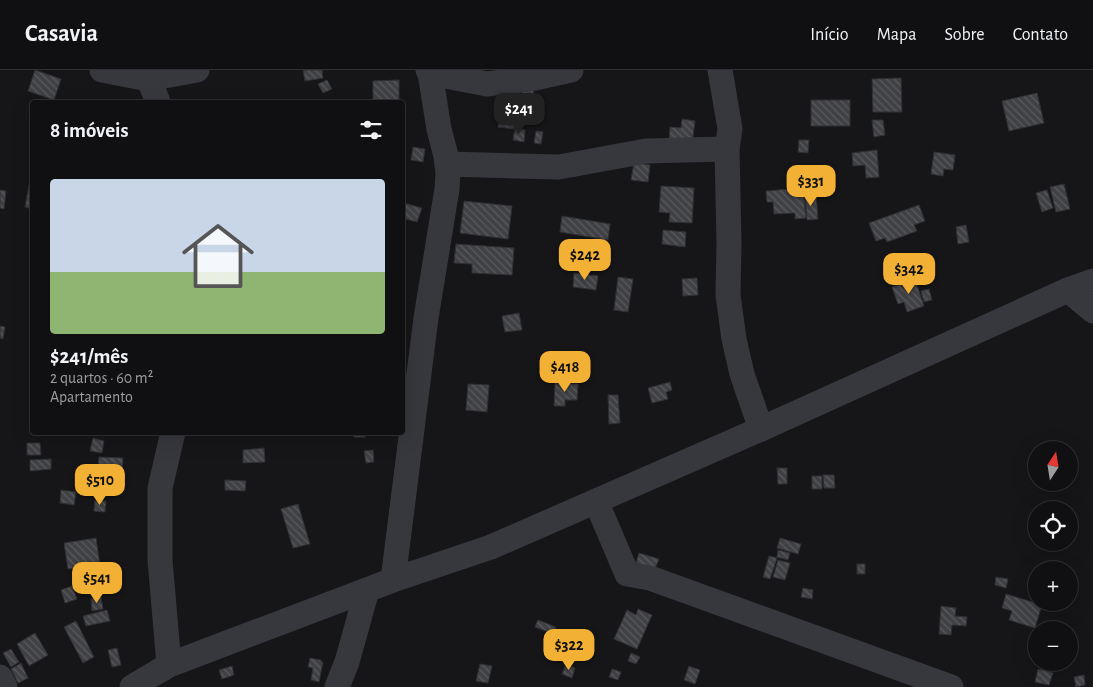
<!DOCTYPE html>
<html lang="pt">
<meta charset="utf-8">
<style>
body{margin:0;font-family:"Alegreya Sans",sans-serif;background:#1e1e20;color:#f1f3f6;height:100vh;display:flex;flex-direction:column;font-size:19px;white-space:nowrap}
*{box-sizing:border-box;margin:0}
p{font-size:16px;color:#9c9d9f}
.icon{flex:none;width:28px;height:28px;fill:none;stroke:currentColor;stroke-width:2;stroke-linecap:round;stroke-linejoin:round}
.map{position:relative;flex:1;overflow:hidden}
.panel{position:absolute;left:30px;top:30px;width:375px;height:335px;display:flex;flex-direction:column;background:#101012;border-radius:5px;box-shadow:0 5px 20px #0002,0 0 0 1px #303032}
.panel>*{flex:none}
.needle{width:32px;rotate:12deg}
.tools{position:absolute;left:1028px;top:371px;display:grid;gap:10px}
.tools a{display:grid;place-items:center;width:50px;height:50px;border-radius:50%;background:#101012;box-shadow:0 5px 20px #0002,0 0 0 1px #303032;font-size:25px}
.price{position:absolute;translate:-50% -42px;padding:0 11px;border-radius:10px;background:#f2b134;color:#111;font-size:16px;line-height:32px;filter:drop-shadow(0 1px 2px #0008)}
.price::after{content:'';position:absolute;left:50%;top:30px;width:15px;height:11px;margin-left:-8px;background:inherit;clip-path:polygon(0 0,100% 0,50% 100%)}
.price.active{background:#222;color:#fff}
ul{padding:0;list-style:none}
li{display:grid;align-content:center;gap:10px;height:265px;padding:0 20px}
li span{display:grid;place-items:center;height:155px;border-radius:5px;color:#555}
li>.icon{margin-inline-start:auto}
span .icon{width:90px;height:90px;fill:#fffc;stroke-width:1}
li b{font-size:21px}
h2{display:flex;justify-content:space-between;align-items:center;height:60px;padding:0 20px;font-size:21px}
header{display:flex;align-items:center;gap:30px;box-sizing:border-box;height:70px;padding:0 25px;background:#101012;border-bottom:1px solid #303032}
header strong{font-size:24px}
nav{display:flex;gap:28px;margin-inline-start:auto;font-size:18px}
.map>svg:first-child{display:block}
</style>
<header>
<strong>Casavia</strong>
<nav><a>Início</a><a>Mapa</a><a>Sobre</a><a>Contato</a></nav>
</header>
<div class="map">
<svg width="1093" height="617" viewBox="0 0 1093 617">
<defs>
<pattern id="building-back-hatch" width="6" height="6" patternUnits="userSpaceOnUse" patternTransform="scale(1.25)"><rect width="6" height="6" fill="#404145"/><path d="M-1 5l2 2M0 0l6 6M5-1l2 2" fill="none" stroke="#595a5e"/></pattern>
</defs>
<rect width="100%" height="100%" fill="#161618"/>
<g fill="url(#building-back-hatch)" stroke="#303034">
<path d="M 35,0 L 61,9 L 54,30 L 28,21 Z"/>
<path d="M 303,0 L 322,0 L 323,8 L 305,11 Z"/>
<path d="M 901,8 L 902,42 L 873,42 L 872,9 Z"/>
<path d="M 327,10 L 332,19 L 323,23 L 318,14 Z"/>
<path d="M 399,10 L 399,32 L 373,32 L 373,11 Z"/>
<path d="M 522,17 L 534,19 L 532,36 L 520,34 Z"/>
<path d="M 505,20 L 520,22 L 514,59 L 498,57 Z"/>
<path d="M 1037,23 L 1044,53 L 1009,61 L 1002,31 Z"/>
<rect x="811" y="30" width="39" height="26"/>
<path d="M 682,49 L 695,51 L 692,74 L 669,71 L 670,57 L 681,58 Z"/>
<path d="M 872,50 L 883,50 L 885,65 L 874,67 Z"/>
<path d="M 515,58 L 525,60 L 524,72 L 513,70 Z"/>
<path d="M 536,61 L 543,62 L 541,74 L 534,73 Z"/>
<path d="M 799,70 L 809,70 L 808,83 L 798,82 Z"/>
<path d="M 413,77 L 425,79 L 423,92 L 411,90 Z"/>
<path d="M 877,80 L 879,107 L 866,108 L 865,95 L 853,96 L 852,83 Z"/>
<path d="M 934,82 L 955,85 L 953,100 L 944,99 L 943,106 L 931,104 Z"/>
<path d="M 634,93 L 650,95 L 648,112 L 631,110 Z"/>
<circle cx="806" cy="109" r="7"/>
<path d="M 1064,114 L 1070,139 L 1056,142 L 1050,117 Z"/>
<path d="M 29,115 L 32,116 L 32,139 L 25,137 Z"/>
<path d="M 661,116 L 694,118 L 692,153 L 669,152 L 670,143 L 659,142 Z"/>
<path d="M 803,118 L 806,148 L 795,149 L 795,143 L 774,144 L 773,132 L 767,132 L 766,121 Z"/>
<path d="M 0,120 L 6,121 L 4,139 L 0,138 Z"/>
<path d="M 1047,120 L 1053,138 L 1042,142 L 1036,123 Z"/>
<path d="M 816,124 L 818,149 L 807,150 L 805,125 Z"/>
<path d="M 464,131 L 512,136 L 508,169 L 460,163 Z"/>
<path d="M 404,133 L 422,138 L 417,152 L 402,148 Z"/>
<path d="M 919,135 L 925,151 L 914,155 L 917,161 L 887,172 L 885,168 L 876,171 L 869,153 Z"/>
<path d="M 562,146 L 610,154 L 608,170 L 560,162 Z"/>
<path d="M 966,155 L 969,172 L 958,174 L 956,157 Z"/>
<path d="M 663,160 L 686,162 L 685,177 L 662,174 Z"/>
<path d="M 456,174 L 514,178 L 512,205 L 472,203 L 472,194 L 454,193 Z"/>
<path d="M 574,203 L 598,206 L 596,220 L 573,217 Z"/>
<path d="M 618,207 L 633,209 L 628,242 L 614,240 Z"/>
<path d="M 697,208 L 698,225 L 683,226 L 682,209 Z"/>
<path d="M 915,209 L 924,236 L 907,242 L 904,232 L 898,234 L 892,217 Z"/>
<path d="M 929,219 L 932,230 L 924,232 L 921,221 Z"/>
<path d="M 519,243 L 522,260 L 505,262 L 502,246 Z"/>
<path d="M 0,256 L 5,257 L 3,269 L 0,268 Z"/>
<path d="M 670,312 L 672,320 L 666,322 L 668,329 L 652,333 L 648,318 Z"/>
<path d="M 555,313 L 578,314 L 577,330 L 565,330 L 565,336 L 554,336 Z"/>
<path d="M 468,314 L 489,315 L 487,342 L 466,340 Z"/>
<path d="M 608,325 L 618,325 L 620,353 L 609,354 Z"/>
<rect x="354" y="362" width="11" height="5"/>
<path d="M 93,368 L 104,371 L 102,383 L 90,381 Z"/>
<path d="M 27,373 L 40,373 L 41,385 L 27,385 Z"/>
<path d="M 264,378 L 265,392 L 243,393 L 243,380 Z"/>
<path d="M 373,380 L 374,392 L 366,393 L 364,381 Z"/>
<path d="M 99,387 L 123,388 L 122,403 L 98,402 Z"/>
<path d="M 51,389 L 51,399 L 30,401 L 30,390 Z"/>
<path d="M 777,398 L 787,398 L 787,414 L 778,414 Z"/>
<path d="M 823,405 L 834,405 L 835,418 L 824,418 Z"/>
<rect x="812" y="406" width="10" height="13"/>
<path d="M 225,410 L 246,411 L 245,421 L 225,420 Z"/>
<path d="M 61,420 L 76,422 L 74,435 L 60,433 Z"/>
<path d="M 95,430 L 106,431 L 105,442 L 94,441 Z"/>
<path d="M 298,434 L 310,474 L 293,478 L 281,439 Z"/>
<path d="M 96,468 L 100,495 L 68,499 L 64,473 Z"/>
<path d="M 780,468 L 801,474 L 798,484 L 777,478 Z"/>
<path d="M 778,480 L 790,483 L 788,490 L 777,487 Z"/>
<path d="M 639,483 L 659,489 L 655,499 L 636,493 Z"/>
<path d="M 769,486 L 777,488 L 770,509 L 763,507 Z"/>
<path d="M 778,490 L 790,493 L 785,510 L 773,507 Z"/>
<rect x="857" y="494" width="8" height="10"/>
<path d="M 996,507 L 1008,509 L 1006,518 L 995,515 Z"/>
<path d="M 72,516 L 77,529 L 65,533 L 61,520 Z"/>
<path d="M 803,518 L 813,520 L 812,529 L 801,527 Z"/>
<path d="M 1006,524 L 1042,535 L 1035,558 L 1009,550 L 1012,541 L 1002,538 Z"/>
<path d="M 101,527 L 103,539 L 92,541 L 91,529 Z"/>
<path d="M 941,536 L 956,538 L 955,546 L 967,547 L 966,556 L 952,555 L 951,565 L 939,564 Z"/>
<path d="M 638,539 L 652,545 L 637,579 L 614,569 L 627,540 L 636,545 Z"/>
<path d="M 107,540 L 110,551 L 86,556 L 83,546 Z"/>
<path d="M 538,550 L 556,557 L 554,564 L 535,557 Z"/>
<path d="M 76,551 L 94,587 L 83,593 L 64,557 Z"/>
<path d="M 35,563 L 48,585 L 29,596 L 17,574 Z"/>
<path d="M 117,578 L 121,595 L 112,597 L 108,580 Z"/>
<path d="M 11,579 L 19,592 L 11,597 L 3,583 Z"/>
<path d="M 631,583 L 640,587 L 636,594 L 628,591 Z"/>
<path d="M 310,588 L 321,590 L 321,592 L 323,592 L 319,612 L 311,610 L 313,598 L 308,597 Z"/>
<path d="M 21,593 L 28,608 L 18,613 L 11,599 Z"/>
<path d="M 480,594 L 492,596 L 488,613 L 476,611 Z"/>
<path d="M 566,594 L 575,598 L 572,608 L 562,604 Z"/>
<path d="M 232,596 L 234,605 L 222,609 L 219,600 Z"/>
<path d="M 689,596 L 700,600 L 695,614 L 684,610 Z"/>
<path d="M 612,599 L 621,602 L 618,610 L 609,607 Z"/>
<path d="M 1038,599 L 1053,603 L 1049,615 L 1035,612 Z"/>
<path d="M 1084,605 L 1085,615 L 1076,617 L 1074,607 Z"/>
</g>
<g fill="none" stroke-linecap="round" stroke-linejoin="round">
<g stroke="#37383d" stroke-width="25">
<path d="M 102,0 L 148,9 L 197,0"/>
<path d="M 145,0 L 158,32"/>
<path d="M 720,0 L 730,59 L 727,79 L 729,172 L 728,225 L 734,269 L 742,304 L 761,359"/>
<path d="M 430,3 L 487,14 L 535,8 L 571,0"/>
<path d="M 447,94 L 559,97 L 646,81 L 727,79"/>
<path d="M 1068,220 L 1093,241"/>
<path d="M 596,431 L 627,504 L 650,508 L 951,617"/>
<path d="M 393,510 L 426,248 L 447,119 L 448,103 L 446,86 L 439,59 L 430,3 L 428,0"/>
<path d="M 169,595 L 160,490 L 160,418 L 173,362"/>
<path d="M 0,607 L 5,617"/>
<path d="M 132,617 L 169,595 L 393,510 L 491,477 L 761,359 L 1068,220 L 1093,211"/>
<path d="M 337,617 L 347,592 L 367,520"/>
</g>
</g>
</svg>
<div class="tools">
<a><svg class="needle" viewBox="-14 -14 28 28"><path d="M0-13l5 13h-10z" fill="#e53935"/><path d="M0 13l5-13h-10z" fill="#9c9d9f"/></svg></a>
<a><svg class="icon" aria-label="locate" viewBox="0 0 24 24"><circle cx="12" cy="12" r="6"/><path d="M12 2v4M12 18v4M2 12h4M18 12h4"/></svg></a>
<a>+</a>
<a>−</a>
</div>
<b class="price active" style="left:519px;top:65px">$241</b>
<b class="price" style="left:811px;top:137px">$331</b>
<b class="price" style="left:585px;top:211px">$242</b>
<b class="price" style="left:909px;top:225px">$342</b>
<b class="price" style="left:565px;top:323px">$418</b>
<b class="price" style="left:100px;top:436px">$510</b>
<b class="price" style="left:97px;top:534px">$541</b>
<b class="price" style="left:569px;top:601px">$322</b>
<section class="panel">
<h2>8 imóveis<svg class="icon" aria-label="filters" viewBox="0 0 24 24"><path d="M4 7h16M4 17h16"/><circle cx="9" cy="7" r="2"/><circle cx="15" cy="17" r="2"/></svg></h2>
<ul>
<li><span style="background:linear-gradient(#c9d6e8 60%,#8fb573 0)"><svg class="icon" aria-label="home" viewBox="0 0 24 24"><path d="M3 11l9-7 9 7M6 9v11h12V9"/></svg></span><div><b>$241/mês</b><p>2 quartos · 60 m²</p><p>Apartamento</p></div></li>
</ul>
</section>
</div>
